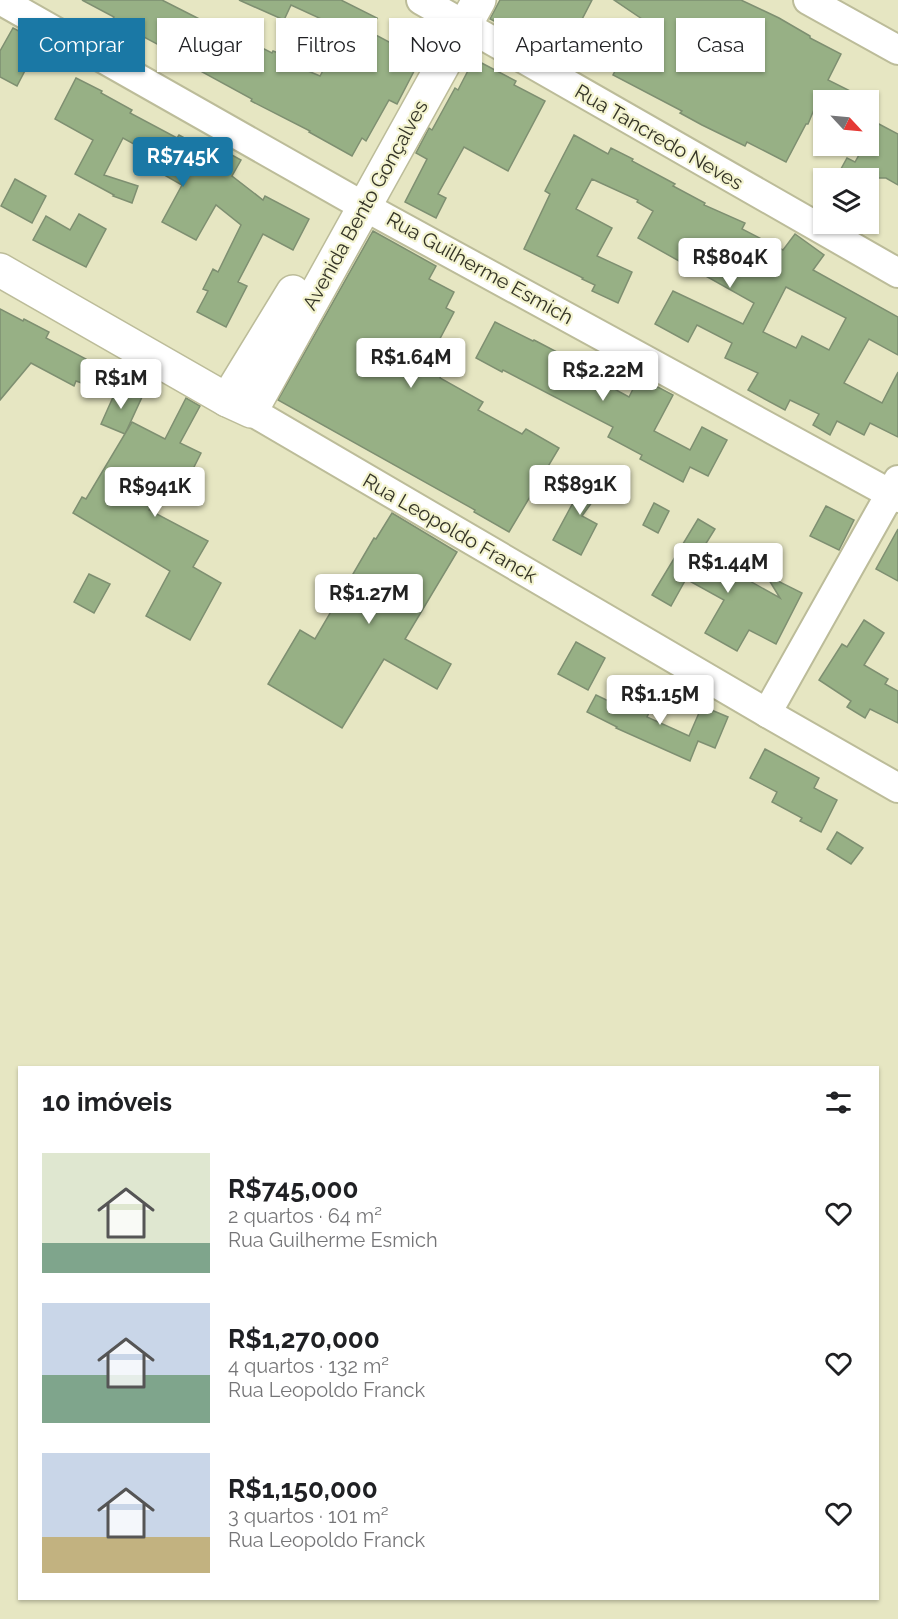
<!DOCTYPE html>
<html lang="pt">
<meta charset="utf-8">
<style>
body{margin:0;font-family:Raleway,sans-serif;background:#f6f6f6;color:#202124;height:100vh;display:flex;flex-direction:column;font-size:22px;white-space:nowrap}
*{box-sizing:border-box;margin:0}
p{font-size:20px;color:#757577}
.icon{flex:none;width:33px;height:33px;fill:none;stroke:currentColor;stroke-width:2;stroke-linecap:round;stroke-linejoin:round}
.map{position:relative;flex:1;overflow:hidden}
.panel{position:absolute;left:18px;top:1066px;width:861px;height:534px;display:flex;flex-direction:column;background:#fff;border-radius:0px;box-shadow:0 2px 4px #0004}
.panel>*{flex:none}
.top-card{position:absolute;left:18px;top:18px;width:862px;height:54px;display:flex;gap:12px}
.needle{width:39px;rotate:116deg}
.buttons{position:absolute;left:813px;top:90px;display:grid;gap:12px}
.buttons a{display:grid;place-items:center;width:66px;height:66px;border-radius:0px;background:#fff;box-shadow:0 2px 4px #0004;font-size:30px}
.price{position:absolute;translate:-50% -51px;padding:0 14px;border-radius:6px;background:#fff;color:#222;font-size:20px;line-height:39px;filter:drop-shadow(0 2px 3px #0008)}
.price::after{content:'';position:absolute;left:50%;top:36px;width:18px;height:14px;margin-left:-9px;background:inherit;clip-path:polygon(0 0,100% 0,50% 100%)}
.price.selected{background:#1a78a5;color:#fff}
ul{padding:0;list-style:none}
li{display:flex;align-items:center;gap:18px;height:150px;padding:0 24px}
li span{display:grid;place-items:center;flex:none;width:168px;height:120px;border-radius:0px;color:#555}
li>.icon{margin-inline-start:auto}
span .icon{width:72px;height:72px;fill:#fffc;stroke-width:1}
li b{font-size:26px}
h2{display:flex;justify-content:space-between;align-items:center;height:72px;padding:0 24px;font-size:26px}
.chip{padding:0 21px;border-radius:0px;background:#fff;box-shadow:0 2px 4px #0004;font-size:21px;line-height:54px}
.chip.selected{background:#1a78a5;color:#fff}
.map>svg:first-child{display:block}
</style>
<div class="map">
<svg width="898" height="1619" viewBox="0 0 898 1619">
<rect width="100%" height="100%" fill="#e6e6c2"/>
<g fill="#97b085" stroke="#7e8f71" stroke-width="1.5" fill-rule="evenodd">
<path d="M 82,0 L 162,0 L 223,31 L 225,29 L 272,53 L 273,51 L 291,58 L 289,63 L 320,76 L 339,41 L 334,39 L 341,28 L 291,5 L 284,20 L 239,0 L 341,0 L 377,18 L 370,32 L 404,50 L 408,41 L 425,50 L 397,104 L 389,100 L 366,141 L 362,138 L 352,156 L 309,132 L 310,131 L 251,101 L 252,99 L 160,49 L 161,46 L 112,20 L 114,17 Z"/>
<path d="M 500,0 L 592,0 L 563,56 L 490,19 Z"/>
<path d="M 614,0 L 741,0 L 779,18 L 810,36 L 810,38 L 841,54 L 828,80 L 868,100 L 818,100 L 808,124 L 806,124 L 786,162 L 747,142 L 745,146 L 702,125 L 680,113 L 682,111 L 613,75 L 642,19 Z"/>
<path d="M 13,28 L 38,41 L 30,56 L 32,57 L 17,86 L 0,77 L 0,51 Z"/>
<path d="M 474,59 L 516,81 L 514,85 L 545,101 L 508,171 L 464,147 L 438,194 L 446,198 L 436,218 L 405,202 L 427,159 L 416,153 L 429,128 L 432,130 L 455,88 L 458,90 Z"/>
<path d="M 76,78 L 102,91 L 101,93 L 132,110 L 130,113 L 177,138 L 179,135 L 203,148 L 207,141 L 241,160 L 232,176 L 263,200 L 265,196 L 309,219 L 293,250 L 263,234 L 238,282 L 247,286 L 226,327 L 197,312 L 208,291 L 203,289 L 213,269 L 218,272 L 241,225 L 216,205 L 196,240 L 162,222 L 182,185 L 159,172 L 165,161 L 123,138 L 104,175 L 138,186 L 132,203 L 113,196 L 114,195 L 75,174 L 93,140 L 55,119 Z"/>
<path d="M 877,123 L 898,134 L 898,185 L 886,178 L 836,178 L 847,158 L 855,162 L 864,146 L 868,146 L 868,140 Z"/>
<path d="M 574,135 L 608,154 L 611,148 L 633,159 L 632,161 L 675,184 L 673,186 L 705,203 L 704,205 L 745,223 L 742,229 L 783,250 L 795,234 L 824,255 L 813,270 L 898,317 L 898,355 L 869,339 L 844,383 L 882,403 L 898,372 L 898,437 L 870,423 L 864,435 L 837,421 L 830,435 L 813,425 L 819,414 L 790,400 L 785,410 L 748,390 L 758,373 L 725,358 L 732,343 L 697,325 L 688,342 L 655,324 L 673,291 L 743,324 L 754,303 L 638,238 L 653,211 L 637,202 L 638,200 L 592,179 L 576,209 L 612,228 L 597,256 L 632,272 L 618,303 L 592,291 L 595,285 L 582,279 L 583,278 L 524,249 L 550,194 L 545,191 ZM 786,287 L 846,318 L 829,350 L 802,336 L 796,348 L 763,332 Z"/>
<path d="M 15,179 L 46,196 L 32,223 L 1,206 Z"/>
<path d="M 79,214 L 106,229 L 86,267 L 33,240 L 46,216 L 70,230 Z"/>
<path d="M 373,231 L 436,266 L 429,279 L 454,292 L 446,308 L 454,312 L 425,367 L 441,375 L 440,378 L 483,402 L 478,410 L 522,434 L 526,429 L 559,448 L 509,532 L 474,512 L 475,510 L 278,400 Z"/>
<path d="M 0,309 L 23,321 L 24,319 L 49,332 L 46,338 L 86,359 L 83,365 L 110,375 L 104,391 L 76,381 L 74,386 L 31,363 L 0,400 Z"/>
<path d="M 495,322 L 533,341 L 534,340 L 597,373 L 594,378 L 629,397 L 639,377 L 673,395 L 654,431 L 690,450 L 702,427 L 727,440 L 708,476 L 690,467 L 683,482 L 640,459 L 642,455 L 608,437 L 613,427 L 503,370 L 502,372 L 476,358 Z"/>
<path d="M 118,386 L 142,397 L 125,434 L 101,424 Z"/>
<path d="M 186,398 L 200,406 L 180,443 L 201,453 L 182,491 L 165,483 L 149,510 L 208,541 L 193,567 L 221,583 L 190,640 L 146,616 L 170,571 L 73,513 L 82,497 L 86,499 L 132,422 L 165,439 Z"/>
<path d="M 587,470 L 606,483 L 582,516 L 597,524 L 581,555 L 553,540 L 582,486 L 578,483 Z"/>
<path d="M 654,503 L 669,511 L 658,533 L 643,525 Z"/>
<path d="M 826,506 L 854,520 L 839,550 L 810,536 Z"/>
<path d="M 392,513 L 457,552 L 405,639 L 451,664 L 437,689 L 384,659 L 342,728 L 268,684 L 300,630 L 315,639 L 374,538 L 376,539 Z"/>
<path d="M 698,519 L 715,529 L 700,553 L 780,598 L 766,575 L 802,593 L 776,644 L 749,630 L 737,651 L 705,633 L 724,600 L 686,579 L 671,606 L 652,595 Z"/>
<path d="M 898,529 L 898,581 L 876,569 Z"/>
<path d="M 89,574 L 110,584 L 94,613 L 74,602 Z"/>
<path d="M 864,620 L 884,633 L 864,665 L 888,679 L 885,684 L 898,691 L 898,723 L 870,709 L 865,718 L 847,707 L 851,701 L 819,680 L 842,644 L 847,647 Z"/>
<path d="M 576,642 L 605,658 L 588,690 L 558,674 Z"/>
<path d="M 596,695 L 625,709 L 630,698 L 652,707 L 647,717 L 689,736 L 702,706 L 728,717 L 715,748 L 698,741 L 690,761 L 616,728 L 617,727 L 587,712 Z"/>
<path d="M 765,749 L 819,778 L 814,788 L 837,800 L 821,832 L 800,821 L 802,818 L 772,802 L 777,792 L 750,778 Z"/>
<path d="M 837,832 L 863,848 L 851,864 L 827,849 Z"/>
</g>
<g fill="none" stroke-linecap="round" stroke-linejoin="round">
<defs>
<g id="minor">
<path d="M 0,0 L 349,198 L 898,498"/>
<path d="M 421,0 L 898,273"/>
<path d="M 808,0 L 898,50"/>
<path d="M 251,411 L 767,713 L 898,788"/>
<path d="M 767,713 L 898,480"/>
</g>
<g id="major">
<path d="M 0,270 L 227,400 L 251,411 L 479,0"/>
<path d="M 227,400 L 293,292"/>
</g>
</defs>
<use href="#minor" stroke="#bcbc99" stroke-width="32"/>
<use href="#major" stroke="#bcbc99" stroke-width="36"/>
<use href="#minor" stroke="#fff" stroke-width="28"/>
<use href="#major" stroke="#fff" stroke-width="33"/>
</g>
<g text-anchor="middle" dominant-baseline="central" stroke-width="4.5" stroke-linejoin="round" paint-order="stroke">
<g font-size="20" fill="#343426" stroke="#f3f3cf">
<text transform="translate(659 137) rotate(30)">Rua Tancredo Neves</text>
<text transform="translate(365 205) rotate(-61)">Avenida Bento Gonçalves</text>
<text transform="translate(480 268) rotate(29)">Rua Guilherme Esmich</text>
<text transform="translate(450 528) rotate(30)">Rua Leopoldo Franck</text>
</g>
</g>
</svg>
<div class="buttons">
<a><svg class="needle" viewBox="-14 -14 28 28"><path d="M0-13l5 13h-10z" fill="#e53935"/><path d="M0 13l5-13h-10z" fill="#757577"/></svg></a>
<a><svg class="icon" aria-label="layers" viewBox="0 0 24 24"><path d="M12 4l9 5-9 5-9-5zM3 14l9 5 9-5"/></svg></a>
</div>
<b class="price selected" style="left:183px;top:188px">R$745K</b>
<b class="price" style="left:730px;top:289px">R$804K</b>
<b class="price" style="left:411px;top:389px">R$1.64M</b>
<b class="price" style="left:603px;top:402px">R$2.22M</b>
<b class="price" style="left:121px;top:410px">R$1M</b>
<b class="price" style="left:580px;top:516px">R$891K</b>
<b class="price" style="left:155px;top:518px">R$941K</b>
<b class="price" style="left:728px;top:594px">R$1.44M</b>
<b class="price" style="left:369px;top:625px">R$1.27M</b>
<b class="price" style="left:660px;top:726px">R$1.15M</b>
<div class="top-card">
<a class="chip selected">Comprar</a>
<a class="chip">Alugar</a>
<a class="chip">Filtros</a>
<a class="chip">Novo</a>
<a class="chip">Apartamento</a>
<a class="chip">Casa</a>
</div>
<section class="panel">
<h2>10 imóveis<svg class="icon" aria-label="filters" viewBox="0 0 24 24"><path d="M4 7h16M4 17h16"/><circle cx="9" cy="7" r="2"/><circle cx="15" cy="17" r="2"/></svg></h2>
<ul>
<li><span style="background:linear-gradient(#dfe7d0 75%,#7fa58c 0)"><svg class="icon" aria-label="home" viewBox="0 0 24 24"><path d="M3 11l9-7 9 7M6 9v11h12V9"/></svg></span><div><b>R$745,000</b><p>2 quartos · 64 m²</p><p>Rua Guilherme Esmich</p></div><svg class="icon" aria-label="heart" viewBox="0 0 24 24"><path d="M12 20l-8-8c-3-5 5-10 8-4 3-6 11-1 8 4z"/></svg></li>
<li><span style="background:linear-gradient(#c9d6e8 60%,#7fa58c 0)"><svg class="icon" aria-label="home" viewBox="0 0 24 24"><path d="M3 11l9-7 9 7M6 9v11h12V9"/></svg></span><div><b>R$1,270,000</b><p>4 quartos · 132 m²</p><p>Rua Leopoldo Franck</p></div><svg class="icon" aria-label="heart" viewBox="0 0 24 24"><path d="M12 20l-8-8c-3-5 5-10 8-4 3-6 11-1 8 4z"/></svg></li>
<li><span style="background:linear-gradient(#c9d6e8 70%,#c2b280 0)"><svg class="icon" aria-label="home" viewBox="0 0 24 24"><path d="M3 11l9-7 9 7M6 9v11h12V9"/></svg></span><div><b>R$1,150,000</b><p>3 quartos · 101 m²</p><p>Rua Leopoldo Franck</p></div><svg class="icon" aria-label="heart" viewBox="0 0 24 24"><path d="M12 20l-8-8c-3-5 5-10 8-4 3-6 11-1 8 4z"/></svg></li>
</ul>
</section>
</div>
